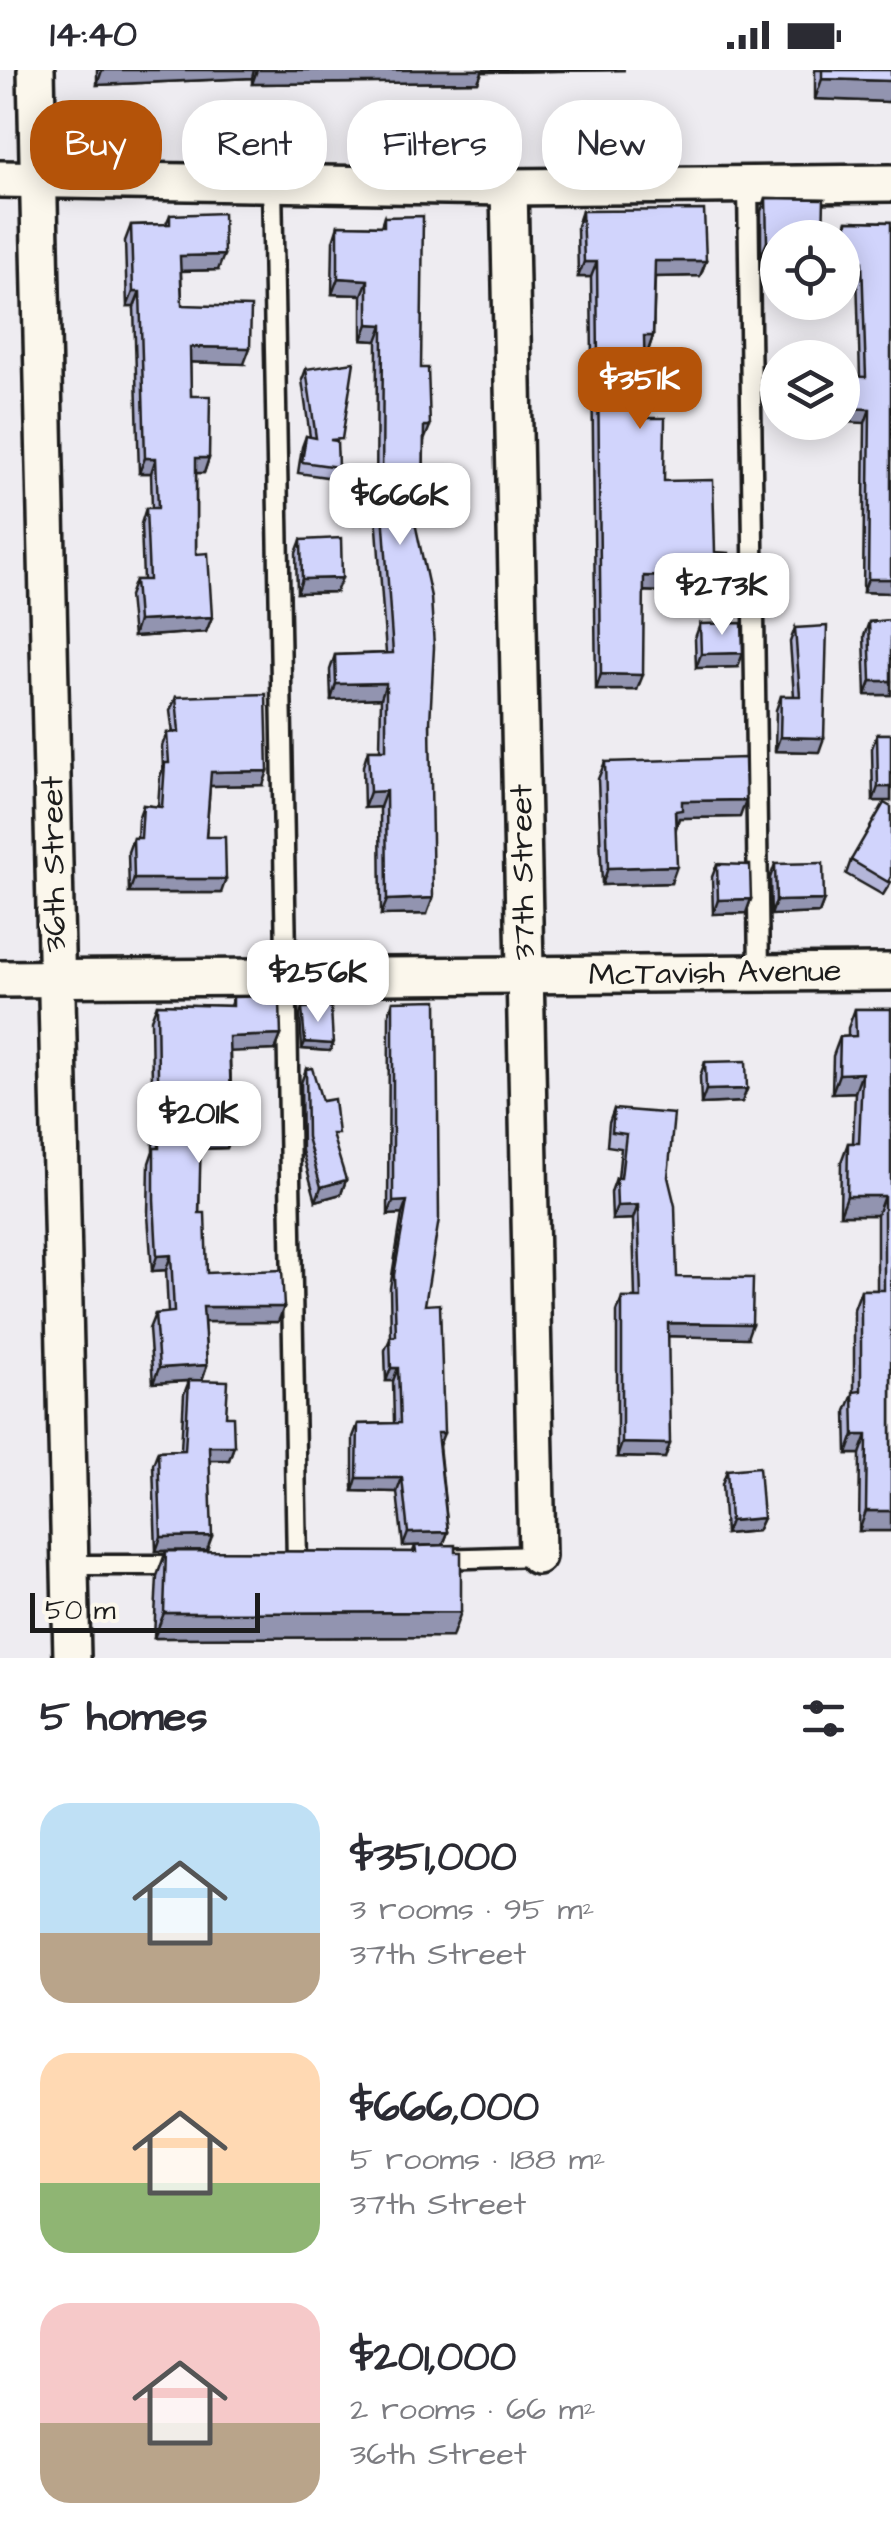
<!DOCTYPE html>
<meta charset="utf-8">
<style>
body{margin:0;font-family:"Architects Daughter",sans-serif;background:#f7f7f7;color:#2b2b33;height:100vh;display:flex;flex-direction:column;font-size:38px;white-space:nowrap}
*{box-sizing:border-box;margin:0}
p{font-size:32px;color:#7c7c81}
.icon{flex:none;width:55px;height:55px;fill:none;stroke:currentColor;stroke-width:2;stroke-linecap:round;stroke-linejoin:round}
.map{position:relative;height:1588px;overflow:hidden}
.panel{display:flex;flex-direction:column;background:#fff;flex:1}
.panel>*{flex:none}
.top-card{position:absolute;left:30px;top:30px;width:832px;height:90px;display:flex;gap:20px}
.buttons{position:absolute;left:760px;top:150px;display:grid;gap:20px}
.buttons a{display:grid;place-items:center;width:100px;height:100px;border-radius:50%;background:#fff;box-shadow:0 5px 25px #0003;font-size:50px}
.scale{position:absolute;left:30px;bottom:25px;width:230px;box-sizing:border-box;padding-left:10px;border:5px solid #1c1c1c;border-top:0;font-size:28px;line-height:35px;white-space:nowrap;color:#1c1c1c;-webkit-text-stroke:8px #fbf7ec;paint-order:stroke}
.price{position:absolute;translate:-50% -85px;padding:0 22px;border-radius:20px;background:#fff;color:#222;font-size:32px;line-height:65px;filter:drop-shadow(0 2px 5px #0008)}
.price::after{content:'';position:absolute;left:50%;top:60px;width:30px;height:22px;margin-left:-15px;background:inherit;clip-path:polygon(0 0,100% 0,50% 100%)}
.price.current{background:#b45309;color:#fff}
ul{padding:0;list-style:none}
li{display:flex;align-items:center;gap:30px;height:250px;padding:0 40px}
li span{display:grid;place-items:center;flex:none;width:280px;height:200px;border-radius:30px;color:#555}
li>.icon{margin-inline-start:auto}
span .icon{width:120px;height:120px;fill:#fffc;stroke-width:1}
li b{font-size:42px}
h2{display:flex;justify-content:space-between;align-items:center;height:120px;padding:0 40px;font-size:42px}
.tag{padding:0 35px;border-radius:40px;background:#fff;box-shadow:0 5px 25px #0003;font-size:35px;line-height:90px}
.tag.current{background:#b45309;color:#fff}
.status{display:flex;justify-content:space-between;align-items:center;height:70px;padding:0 50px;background:#fff;direction:ltr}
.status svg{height:28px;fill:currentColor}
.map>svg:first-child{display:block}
</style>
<div class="status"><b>14:40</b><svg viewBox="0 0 49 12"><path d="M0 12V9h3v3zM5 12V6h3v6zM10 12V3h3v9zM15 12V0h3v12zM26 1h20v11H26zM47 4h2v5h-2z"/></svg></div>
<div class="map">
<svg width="891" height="1588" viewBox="0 0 891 1588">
<rect width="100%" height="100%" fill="#eeecf1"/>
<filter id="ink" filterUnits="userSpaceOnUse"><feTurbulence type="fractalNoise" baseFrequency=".01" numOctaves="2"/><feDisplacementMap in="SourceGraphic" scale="20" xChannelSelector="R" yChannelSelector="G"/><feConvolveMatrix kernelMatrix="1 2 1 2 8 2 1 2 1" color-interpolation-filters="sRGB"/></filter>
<g filter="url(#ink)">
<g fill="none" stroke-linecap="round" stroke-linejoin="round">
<defs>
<g id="service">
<path d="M 272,113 L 297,1494"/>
<path d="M 748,115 L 759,903"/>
<path d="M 437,1489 L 537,1486"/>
<path d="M 70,1495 L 181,1495"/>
</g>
<g id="minor">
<path d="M 36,0 L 72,1588"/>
<path d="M 0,109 L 509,117 L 891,113"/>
<path d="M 509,117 L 537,1486"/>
<path d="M 0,909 L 891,902"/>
</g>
</defs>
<use href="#service" stroke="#1c1c1c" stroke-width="25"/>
<use href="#minor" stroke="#1c1c1c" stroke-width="42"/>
<use href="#service" stroke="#fbf7ec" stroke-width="18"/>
<use href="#minor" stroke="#fbf7ec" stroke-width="35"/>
</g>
<g fill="#b4b6d9" stroke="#1c1c1c" stroke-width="2.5">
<path d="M 97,0 L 625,0 L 482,2 L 478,12 L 252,14 L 252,8 L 97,15 Z"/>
<path d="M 815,0 L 891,0 L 891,26 L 889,32 L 815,29 Z"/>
<path d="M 766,128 L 824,129 L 761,186 L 761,141 Z"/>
<path d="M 582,141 L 706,191 L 700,206 L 655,207 L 653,266 L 648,281 L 644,281 L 646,348 L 664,411 L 715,482 L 727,508 L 722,524 L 644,521 L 637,620 L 596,620 L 591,207 L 578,207 L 577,156 Z"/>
<path d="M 170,145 L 218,200 L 181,201 L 182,235 L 244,294 L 190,292 L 191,326 L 209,388 L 204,403 L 196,403 L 196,484 L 212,547 L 206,562 L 133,567 L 129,526 L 135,510 L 143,510 L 141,454 L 146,438 L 152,438 L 151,403 L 139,403 L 134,237 L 127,237 L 125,171 L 131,155 L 166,154 Z"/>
<path d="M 384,147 L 421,298 L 424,371 L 423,434 L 418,450 L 414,450 L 430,653 L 427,844 L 381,845 L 380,737 L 364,738 L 363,696 L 368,680 L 380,680 L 381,628 L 331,630 L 330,600 L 335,585 L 386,583 L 376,444 L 377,271 L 362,270 L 362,225 L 332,224 L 333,171 L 338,155 L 381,156 Z"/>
<path d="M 847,151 L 891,152 L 891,523 L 863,522 L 865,353 L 860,307 L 857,204 L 842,204 L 842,165 Z"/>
<path d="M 306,299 L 337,381 L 338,397 L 334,408 L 298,403 L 302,377 L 306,366 L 310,367 L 302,310 Z"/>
<path d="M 301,470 L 336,522 L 297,523 L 296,483 Z"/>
<path d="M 891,550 L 891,625 L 866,625 L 864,566 L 869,552 Z"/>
<path d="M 700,554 L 738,597 L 696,598 L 695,568 Z"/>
<path d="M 795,558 L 819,682 L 775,681 L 776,640 L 781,626 L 794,626 L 790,572 Z"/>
<path d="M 176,627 L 263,715 L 210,716 L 206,767 L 221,823 L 129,823 L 128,782 L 133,768 L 137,768 L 138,749 L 143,735 L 158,737 L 160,707 L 163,698 L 162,676 L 167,663 L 173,663 L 170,641 Z"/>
<path d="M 877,664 L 891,664 L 891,731 L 873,731 L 872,678 Z"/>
<path d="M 605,692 L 740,747 L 679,748 L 676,758 L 671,813 L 602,815 L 598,709 Z"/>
<path d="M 851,790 L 891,812 L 883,825 L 846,804 Z"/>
<path d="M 717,794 L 751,829 L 746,843 L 713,844 L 712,807 Z"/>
<path d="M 775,794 L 824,830 L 819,843 L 771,845 L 770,808 Z"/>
<path d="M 233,927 L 281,965 L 275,980 L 230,981 L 232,1063 L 227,1078 L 200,1079 L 199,1143 L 207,1203 L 284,1237 L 278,1252 L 204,1252 L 207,1295 L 202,1310 L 226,1346 L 234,1376 L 229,1390 L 210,1390 L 207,1480 L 156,1481 L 153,1394 L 158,1381 L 181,1380 L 184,1324 L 189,1311 L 153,1313 L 149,1259 L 155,1244 L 168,1243 L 166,1200 L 152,1201 L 148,1145 L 149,1093 L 153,1081 L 151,949 L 157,934 L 230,936 Z"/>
<path d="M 393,931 L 448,1462 L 443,1475 L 403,1476 L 397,1422 L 353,1421 L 353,1367 L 358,1354 L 394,1353 L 393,1311 L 386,1311 L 385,1280 L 391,1267 L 390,1218 L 402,1144 L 388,1145 L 389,944 Z"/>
<path d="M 302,938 L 333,974 L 330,981 L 302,979 L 300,945 Z"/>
<path d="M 855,939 L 891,939 L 891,1461 L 859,1461 L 860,1384 L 847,1384 L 846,1341 L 854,1322 L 854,1239 L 861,1220 L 877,1220 L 877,1145 L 840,1145 L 841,1092 L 848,1073 L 853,1073 L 855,1022 L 832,1023 L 833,986 L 840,967 L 848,967 L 848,958 Z"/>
<path d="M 705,992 L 747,1019 L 742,1032 L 701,1034 L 700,1006 Z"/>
<path d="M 306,999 L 346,1110 L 341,1124 L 316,1131 L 302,1081 L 301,1013 Z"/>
<path d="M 614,1039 L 668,1107 L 677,1207 L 747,1268 L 668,1266 L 665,1388 L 617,1387 L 617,1242 L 622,1228 L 635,1228 L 633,1149 L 612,1150 L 611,1122 L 616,1108 L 618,1108 L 621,1078 L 607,1076 L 609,1053 Z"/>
<path d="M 727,1400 L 763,1448 L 757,1461 L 725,1464 L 722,1414 Z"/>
<path d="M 415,1476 L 455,1482 L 452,1567 L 154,1568 L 157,1506 L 166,1481 L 413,1482 Z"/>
</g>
<g fill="#9294b0" stroke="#1c1c1c" stroke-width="2.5">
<path d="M 102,0 L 254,0 L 252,8 L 97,15 Z"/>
<path d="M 257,0 L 625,0 L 482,2 L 478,12 L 252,14 Z"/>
<path d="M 822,9 L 891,11 L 891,26 L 889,32 L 815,29 Z"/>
<path d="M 767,172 L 778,172 L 778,186 L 761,186 Z"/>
<path d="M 224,185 L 218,200 L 174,201 L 180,186 Z"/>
<path d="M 846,190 L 862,191 L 857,204 L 842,204 Z"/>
<path d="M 655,191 L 706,191 L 700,206 L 650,207 Z"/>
<path d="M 584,192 L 597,192 L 591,207 L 578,207 Z"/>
<path d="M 338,208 L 368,210 L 362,225 L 332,224 Z"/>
<path d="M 133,222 L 140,222 L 134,237 L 127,237 Z"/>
<path d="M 368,254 L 383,255 L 377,271 L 362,270 Z"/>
<path d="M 644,266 L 653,266 L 648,281 L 638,281 Z"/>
<path d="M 190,277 L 250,278 L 244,294 L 184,292 Z"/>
<path d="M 842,338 L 870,339 L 865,353 L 842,352 Z"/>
<path d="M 424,356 L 430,356 L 424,371 L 418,372 Z"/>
<path d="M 145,388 L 156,388 L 151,403 L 139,403 Z"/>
<path d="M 196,388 L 209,388 L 204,403 L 190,403 Z"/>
<path d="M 411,434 L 423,434 L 418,450 L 405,450 Z"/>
<path d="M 644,506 L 727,508 L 722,524 L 639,521 Z"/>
<path d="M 342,508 L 336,522 L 297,523 L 302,509 Z"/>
<path d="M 868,509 L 891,509 L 891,523 L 863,522 Z"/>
<path d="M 212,547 L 206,562 L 133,567 L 138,551 Z"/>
<path d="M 743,583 L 738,597 L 696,598 L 701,584 Z"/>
<path d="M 601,604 L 643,605 L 637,620 L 596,620 Z"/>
<path d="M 871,611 L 891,611 L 891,625 L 866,625 Z"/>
<path d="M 386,613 L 381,628 L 331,630 L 336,614 Z"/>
<path d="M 780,667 L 824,668 L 819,682 L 775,681 Z"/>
<path d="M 268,701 L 263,715 L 206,716 L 211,702 Z"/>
<path d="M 878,717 L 891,717 L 891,731 L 873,731 Z"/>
<path d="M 386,721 L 380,737 L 364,738 L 370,722 Z"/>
<path d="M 746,730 L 740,747 L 679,748 L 676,758 L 675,741 L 682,731 Z"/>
<path d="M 677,796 L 671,813 L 602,815 L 608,798 Z"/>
<path d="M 134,809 L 226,809 L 221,823 L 129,823 Z"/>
<path d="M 433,828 L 427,844 L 381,845 L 387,830 Z"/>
<path d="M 751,829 L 746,843 L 713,844 L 718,830 Z"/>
<path d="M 824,830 L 819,843 L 771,845 L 776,831 Z"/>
<path d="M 281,965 L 275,980 L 224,982 L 229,967 Z"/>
<path d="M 305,972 L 333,974 L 330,981 L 302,979 Z"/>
<path d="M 862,1003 L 855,1022 L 832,1023 L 839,1004 Z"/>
<path d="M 747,1019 L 742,1032 L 701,1034 L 706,1020 Z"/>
<path d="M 232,1063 L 227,1078 L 195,1079 L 201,1064 Z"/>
<path d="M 346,1110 L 341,1124 L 316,1131 L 321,1117 Z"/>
<path d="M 847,1126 L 884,1126 L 877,1145 L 840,1145 Z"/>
<path d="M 407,1131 L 402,1144 L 388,1145 L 393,1132 Z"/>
<path d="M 638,1135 L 633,1149 L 612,1150 L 617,1136 Z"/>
<path d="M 171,1185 L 166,1200 L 152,1201 L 157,1186 Z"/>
<path d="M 203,1237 L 284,1237 L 278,1252 L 198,1252 Z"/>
<path d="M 668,1253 L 752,1254 L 747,1268 L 663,1266 Z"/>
<path d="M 207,1295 L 202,1310 L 153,1313 L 159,1298 Z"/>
<path d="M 391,1298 L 398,1298 L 393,1311 L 386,1311 Z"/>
<path d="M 437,1363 L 444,1363 L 439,1376 L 432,1376 Z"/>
<path d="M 854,1365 L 867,1365 L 860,1384 L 847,1384 Z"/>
<path d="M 622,1373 L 670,1374 L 665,1388 L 617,1387 Z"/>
<path d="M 209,1376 L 234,1376 L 229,1390 L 204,1390 Z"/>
<path d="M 357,1408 L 402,1408 L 397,1422 L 353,1421 Z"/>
<path d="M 866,1441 L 891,1441 L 891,1461 L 859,1461 Z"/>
<path d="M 763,1448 L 757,1461 L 725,1464 L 730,1451 Z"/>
<path d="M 448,1462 L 443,1475 L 403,1476 L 408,1463 Z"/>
<path d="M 212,1466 L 207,1480 L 156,1481 L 161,1467 Z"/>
<path d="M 461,1542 L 452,1567 L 154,1568 L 164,1543 Z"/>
</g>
<g fill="#d1d4fc" stroke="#1c1c1c" stroke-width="2.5">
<path d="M 822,0 L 891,0 L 891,11 L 822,9 Z"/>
<path d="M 766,128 L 824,129 L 823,168 L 778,168 L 778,172 L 767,172 Z"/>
<path d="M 704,140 L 706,191 L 655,191 L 653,266 L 644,266 L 646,348 L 665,348 L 664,411 L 713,410 L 715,482 L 729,483 L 727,508 L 644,506 L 643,605 L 601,604 L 597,192 L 584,192 L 582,141 Z"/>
<path d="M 223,143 L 224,185 L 180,186 L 182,235 L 251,237 L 250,278 L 190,277 L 191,326 L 210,326 L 209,388 L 196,388 L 196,484 L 208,483 L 212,547 L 138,551 L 135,510 L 149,510 L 146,438 L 158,438 L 156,388 L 145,388 L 140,222 L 133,222 L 131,155 L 170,154 L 170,145 Z"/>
<path d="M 423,146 L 421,298 L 428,298 L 430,356 L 424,356 L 423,434 L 411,434 L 431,527 L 434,577 L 430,653 L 433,828 L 387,830 L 386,721 L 370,722 L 368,680 L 386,680 L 386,613 L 336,614 L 335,585 L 393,583 L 382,428 L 383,255 L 368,254 L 368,210 L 338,208 L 338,155 L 384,156 L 384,147 Z"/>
<path d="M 847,151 L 891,152 L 891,509 L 868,509 L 870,339 L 842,338 L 842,306 L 866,307 L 862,191 L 846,190 Z"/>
<path d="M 354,292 L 342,369 L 330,370 L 337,371 L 338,397 L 302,392 L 306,366 L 316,368 L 306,299 Z"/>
<path d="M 341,468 L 342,508 L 302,509 L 301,470 Z"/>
<path d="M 891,550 L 891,611 L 871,611 L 869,552 Z"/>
<path d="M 742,553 L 743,583 L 701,584 L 700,554 Z"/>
<path d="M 827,556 L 824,668 L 780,667 L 781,626 L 800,626 L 795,558 Z"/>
<path d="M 266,624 L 268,701 L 211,702 L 206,767 L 225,767 L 226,809 L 134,809 L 133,768 L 141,768 L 143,735 L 162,737 L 165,693 L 169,693 L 167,663 L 179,662 L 176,627 Z"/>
<path d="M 877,664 L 891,664 L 891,717 L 878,717 Z"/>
<path d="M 745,688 L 746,730 L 682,731 L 682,740 L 675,741 L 677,796 L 608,798 L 605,692 Z"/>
<path d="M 884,733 L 891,737 L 891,807 L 888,812 L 851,790 Z"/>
<path d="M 823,793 L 824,830 L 776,831 L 775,794 Z"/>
<path d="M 717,794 L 750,795 L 751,829 L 718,830 Z"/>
<path d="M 274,926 L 274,931 L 280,931 L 281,965 L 229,967 L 232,1063 L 201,1064 L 199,1143 L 205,1143 L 207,1203 L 282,1200 L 284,1237 L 203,1237 L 207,1295 L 159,1298 L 155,1244 L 174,1242 L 171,1185 L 157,1186 L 154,1130 L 154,1078 L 159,1078 L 157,934 L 233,936 L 233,927 Z"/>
<path d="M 437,930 L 439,1149 L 425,1235 L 440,1234 L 444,1363 L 437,1363 L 448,1462 L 408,1463 L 402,1408 L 357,1408 L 358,1354 L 400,1353 L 398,1298 L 391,1298 L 390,1267 L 396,1266 L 394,1205 L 407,1131 L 393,1132 L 393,931 Z"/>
<path d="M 331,937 L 333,974 L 305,972 L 302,938 Z"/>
<path d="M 855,939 L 891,939 L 891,1441 L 866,1441 L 867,1365 L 854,1365 L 853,1322 L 861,1321 L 861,1220 L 884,1220 L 884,1126 L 847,1126 L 848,1073 L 859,1073 L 862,1003 L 839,1004 L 840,967 L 856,966 Z"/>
<path d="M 746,991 L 747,1019 L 706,1020 L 705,992 Z"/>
<path d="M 312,998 L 322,1031 L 334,1029 L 338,1064 L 332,1064 L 346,1110 L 321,1117 L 307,1067 L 306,999 Z"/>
<path d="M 614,1039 L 674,1044 L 668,1107 L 675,1136 L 677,1207 L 753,1208 L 752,1254 L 668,1253 L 670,1374 L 622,1373 L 622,1228 L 641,1228 L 638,1135 L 617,1136 L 616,1108 L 621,1108 L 626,1064 L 612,1062 Z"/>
<path d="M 189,1310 L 228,1311 L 226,1346 L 233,1346 L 234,1376 L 209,1376 L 212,1466 L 161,1467 L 158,1381 L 185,1380 Z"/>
<path d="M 759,1397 L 763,1448 L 730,1451 L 727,1400 Z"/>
<path d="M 455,1475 L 455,1482 L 461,1482 L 461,1542 L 164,1543 L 166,1481 L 416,1482 L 415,1476 Z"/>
</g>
</g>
<g text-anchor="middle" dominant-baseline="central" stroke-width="9" stroke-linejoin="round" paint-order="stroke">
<g font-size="32" fill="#1c1c1c" stroke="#fbf7ec">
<text transform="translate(54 794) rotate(-91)">36th Street</text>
<text transform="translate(523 802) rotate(-91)">37th Street</text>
<text transform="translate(715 903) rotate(-1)">McTavish Avenue</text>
</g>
</g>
</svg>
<div class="buttons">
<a><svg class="icon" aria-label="locate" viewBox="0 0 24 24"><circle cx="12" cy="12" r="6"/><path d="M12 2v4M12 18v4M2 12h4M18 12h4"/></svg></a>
<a><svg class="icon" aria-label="layers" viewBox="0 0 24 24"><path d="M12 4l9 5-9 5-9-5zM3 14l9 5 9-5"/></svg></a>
</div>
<div class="scale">50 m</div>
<b class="price current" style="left:640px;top:362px">$351K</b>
<b class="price" style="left:400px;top:478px">$666K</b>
<b class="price" style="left:722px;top:568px">$273K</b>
<b class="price" style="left:318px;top:955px">$256K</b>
<b class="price" style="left:199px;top:1096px">$201K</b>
<div class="top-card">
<a class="tag current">Buy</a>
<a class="tag">Rent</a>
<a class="tag">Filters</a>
<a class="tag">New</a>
</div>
</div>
<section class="panel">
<h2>5 homes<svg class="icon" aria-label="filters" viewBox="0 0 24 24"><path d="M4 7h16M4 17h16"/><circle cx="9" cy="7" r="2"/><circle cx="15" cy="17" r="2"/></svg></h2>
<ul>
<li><span style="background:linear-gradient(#bfe0f5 65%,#b9a48a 0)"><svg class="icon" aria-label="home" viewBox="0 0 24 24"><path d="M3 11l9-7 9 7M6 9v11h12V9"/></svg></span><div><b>$351,000</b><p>3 rooms · 95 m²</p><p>37th Street</p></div></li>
<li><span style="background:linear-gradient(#ffd9b3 65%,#8fb573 0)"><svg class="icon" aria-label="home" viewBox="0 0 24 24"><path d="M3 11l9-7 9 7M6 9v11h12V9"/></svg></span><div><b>$666,000</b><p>5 rooms · 188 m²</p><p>37th Street</p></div></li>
<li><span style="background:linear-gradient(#f6c9c9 60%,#b9a48a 0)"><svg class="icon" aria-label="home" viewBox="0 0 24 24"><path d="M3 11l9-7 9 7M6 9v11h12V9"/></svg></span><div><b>$201,000</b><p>2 rooms · 66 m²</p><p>36th Street</p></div></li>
</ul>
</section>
